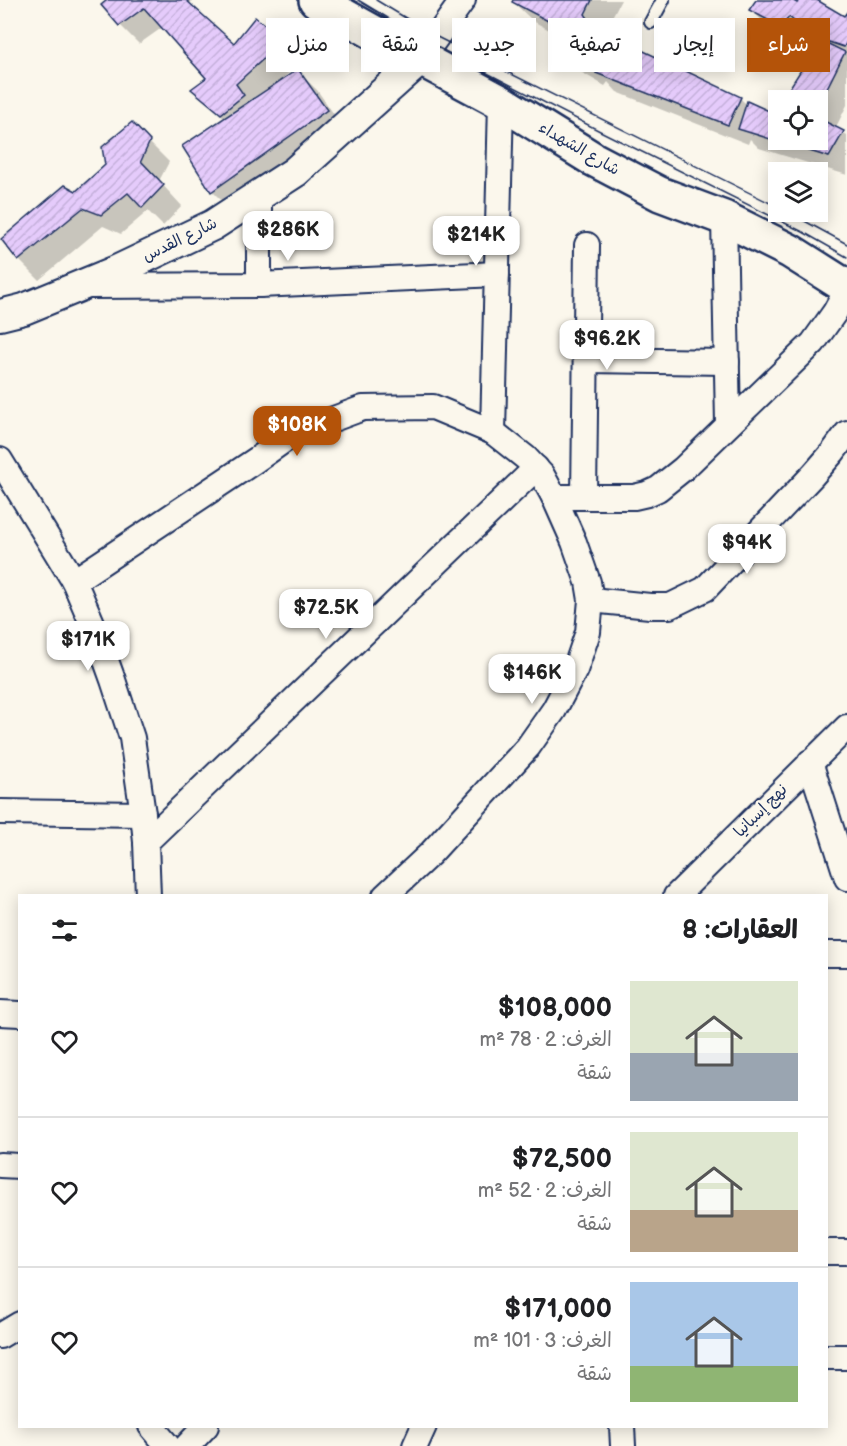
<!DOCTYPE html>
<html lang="ar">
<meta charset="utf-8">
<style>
body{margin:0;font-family:"Balsamiq Sans","Playpen Sans Arabic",sans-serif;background:#f2f2f2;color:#202124;direction:rtl;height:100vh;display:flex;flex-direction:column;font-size:22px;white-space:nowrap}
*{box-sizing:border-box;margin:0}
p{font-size:20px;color:#757577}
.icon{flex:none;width:33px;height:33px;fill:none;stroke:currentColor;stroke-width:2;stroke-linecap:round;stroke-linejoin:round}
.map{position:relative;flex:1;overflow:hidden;direction:ltr}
.drawer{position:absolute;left:18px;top:894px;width:810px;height:534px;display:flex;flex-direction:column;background:#fff;border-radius:0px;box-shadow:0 3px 15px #0003;direction:rtl}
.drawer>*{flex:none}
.top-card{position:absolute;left:18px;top:18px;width:812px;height:54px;direction:rtl;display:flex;gap:12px}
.buttons{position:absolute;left:768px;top:90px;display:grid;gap:12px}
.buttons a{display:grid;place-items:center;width:60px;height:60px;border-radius:0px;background:#fff;box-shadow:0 3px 15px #0003;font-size:30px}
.price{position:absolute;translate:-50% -51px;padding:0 14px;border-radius:12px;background:#fff;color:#222;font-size:20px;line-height:39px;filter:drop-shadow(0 2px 3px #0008)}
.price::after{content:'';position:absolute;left:50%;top:36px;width:18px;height:14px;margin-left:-9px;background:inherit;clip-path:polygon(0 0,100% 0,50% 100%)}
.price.active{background:#b45309;color:#fff}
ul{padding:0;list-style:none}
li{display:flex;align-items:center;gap:18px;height:150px;padding:0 30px}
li+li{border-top:2px solid #e0e0e0}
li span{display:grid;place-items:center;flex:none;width:168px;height:120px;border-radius:0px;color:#555}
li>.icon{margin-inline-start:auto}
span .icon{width:72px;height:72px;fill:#fffc;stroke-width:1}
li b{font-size:26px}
h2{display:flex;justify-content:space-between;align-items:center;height:72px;padding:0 30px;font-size:26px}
.chip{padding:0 21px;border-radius:0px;background:#fff;box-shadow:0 3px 15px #0003;font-size:21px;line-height:54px}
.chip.active{background:#b45309;color:#fff}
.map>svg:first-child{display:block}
</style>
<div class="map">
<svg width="847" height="1446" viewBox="0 0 847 1446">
<defs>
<pattern id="building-hatch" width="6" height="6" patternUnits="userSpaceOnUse" patternTransform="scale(1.5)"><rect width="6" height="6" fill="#e5cbfb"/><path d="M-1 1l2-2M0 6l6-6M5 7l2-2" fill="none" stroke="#c4afda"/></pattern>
</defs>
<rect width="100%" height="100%" fill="#fbf7ec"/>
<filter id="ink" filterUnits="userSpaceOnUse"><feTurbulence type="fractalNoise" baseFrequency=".0167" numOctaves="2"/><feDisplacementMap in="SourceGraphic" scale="12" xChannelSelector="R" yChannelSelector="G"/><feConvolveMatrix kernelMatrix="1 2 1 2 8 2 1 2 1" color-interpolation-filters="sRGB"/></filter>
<g filter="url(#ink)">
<g fill="#0003">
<path d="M 109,0 L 192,0 L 190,5 L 234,45 L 255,19 L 284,41 L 303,60 L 283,78 L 284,80 L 297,71 L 317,90 L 345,130 L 232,211 L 212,191 L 184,146 L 226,119 L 194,89 L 208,78 L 163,27 L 139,44 L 120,25 Z"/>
<path d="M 514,0 L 621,0 L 603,34 L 612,46 L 740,98 L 747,105 L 748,103 L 778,117 L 778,140 L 818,140 L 818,100 L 784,100 L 802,71 L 815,39 L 810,35 L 801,46 L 770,29 L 751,9 L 757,0 L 814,0 L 844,18 L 847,14 L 847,105 L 835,129 L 843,133 L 847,136 L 847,175 L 759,148 L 750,139 L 748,144 L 617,92 L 608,82 L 605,86 L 574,68 L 554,49 L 553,32 L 533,21 L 513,2 Z"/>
<path d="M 131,124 L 169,162 L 159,181 L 182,206 L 163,226 L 148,211 L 121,234 L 103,226 L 39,280 L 19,260 L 3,239 L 76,193 L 107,165 Z"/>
</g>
<g fill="url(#building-hatch)" stroke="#1b2f5e" stroke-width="1.5">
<path d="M 107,0 L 186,0 L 234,43 L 255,17 L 284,40 L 236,84 L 244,95 L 221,114 L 191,89 L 206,78 L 144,8 L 119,26 L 101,5 Z"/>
<path d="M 513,0 L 592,0 L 585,14 L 601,37 L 586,68 L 552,49 L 552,23 L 512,2 Z"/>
<path d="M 756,0 L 792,0 L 797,3 L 799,0 L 817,0 L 844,16 L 847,12 L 847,41 L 844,47 L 814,37 L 789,17 L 781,27 L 749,10 Z"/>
<path d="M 614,37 L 741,97 L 728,125 L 596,73 Z"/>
<path d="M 814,37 L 845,52 L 818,106 L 818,100 L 782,100 L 801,70 Z"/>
<path d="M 298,69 L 327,110 L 211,192 L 182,146 Z"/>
<path d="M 747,101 L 778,115 L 778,140 L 818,140 L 818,118 L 844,131 L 829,157 L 738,129 Z"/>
<path d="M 132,122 L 150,141 L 141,161 L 164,185 L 142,208 L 128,193 L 101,215 L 83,208 L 18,261 L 1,239 L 65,185 L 76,191 L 105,165 L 102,147 Z"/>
</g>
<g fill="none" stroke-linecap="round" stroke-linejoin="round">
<defs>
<path id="service" d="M 651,22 L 663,0"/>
<g id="minor">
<path d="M 421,59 L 463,0"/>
<path d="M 259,195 L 259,285"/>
<path d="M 724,218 L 728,424"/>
<path d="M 89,286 L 259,285 L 497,274"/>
<path d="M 586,360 L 727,362"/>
<path d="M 493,432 L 501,102"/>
<path d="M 0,460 L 74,581 L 95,630 L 113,680 L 132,738 L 143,814 L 146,842 L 148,896"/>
<path d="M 554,497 L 634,497 L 647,494 L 658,489 L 683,469 L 813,343 L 835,312 L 847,290"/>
<path d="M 584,497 L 587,245"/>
<path d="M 74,581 L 256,460 L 293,434 L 363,408 L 433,407 L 493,432 L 526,458 L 542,475 L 554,497 L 574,542 L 588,582 L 591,600 L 588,632 L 575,670 L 554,710 L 528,747 L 430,854 L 385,896"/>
<path d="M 591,600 L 650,606 L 670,606 L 705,589 L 813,475 L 833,452 L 847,433"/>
<path d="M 810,762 L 847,878"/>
<path d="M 0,812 L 143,814"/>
<path d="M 146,842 L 536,468"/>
<path d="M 676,896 L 847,727"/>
<path d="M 826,954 L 847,954"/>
<path d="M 0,1013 L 20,1014"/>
<path d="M 0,1165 L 20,1166"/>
<path d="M 826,1252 L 847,1252"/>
<path d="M 0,1336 L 20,1324"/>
<path d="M 826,1357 L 847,1357"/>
<path d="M 151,1426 L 168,1446"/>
<path d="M 622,1426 L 623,1446"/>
<path d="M 187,1446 L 206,1426"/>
<path d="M 415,1446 L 424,1426"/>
</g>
<path id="tertiary" d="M 0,315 L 24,309 L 114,272 L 213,225 L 295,172 L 421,59"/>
<path id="secondary" d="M 316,0 L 421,59 L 501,102 L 593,159 L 660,194 L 724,218 L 790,251 L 847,287"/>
</defs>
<use href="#service" stroke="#1b2f5e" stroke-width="16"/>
<use href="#minor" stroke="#1b2f5e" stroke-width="28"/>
<use href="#tertiary" stroke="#1b2f5e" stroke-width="34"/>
<use href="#secondary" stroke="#1b2f5e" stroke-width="38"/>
<use href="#service" stroke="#fbf7ec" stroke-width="12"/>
<use href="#minor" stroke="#fbf7ec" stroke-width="24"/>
<use href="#tertiary" stroke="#fbf7ec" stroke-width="30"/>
<use href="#secondary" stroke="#fbf7ec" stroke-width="33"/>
<g stroke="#1b2f5e" stroke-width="1.5">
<path d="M 358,0 L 431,44 L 600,131 L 803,232 L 847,257"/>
<path d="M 376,0 L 437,37 L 778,207"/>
<path d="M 788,212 L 847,244"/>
</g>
</g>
</g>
<g text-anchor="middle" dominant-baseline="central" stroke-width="4.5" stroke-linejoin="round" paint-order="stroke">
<g font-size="16" fill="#1b2f5e" stroke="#fbf7ec">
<text transform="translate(579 149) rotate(30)">شارع الشهداء</text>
<text transform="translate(180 240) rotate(-26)">شارع القدس</text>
<text transform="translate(761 811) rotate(-45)">نهج إسبانيا</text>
</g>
</g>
</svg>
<div class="buttons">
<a><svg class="icon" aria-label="locate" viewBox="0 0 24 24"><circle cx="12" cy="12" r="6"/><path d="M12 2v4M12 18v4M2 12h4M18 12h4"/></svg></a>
<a><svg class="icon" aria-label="layers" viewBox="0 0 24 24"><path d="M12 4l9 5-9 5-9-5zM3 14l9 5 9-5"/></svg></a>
</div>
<b class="price" style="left:288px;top:262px">$286K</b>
<b class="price" style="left:476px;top:267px">$214K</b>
<b class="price" style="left:607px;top:371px">$96.2K</b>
<b class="price active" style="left:297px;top:457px">$108K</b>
<b class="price" style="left:747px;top:575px">$94K</b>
<b class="price" style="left:326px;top:640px">$72.5K</b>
<b class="price" style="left:88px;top:672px">$171K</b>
<b class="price" style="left:532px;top:705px">$146K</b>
<div class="top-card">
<a class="chip active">شراء</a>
<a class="chip">إيجار</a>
<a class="chip">تصفية</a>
<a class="chip">جديد</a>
<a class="chip">شقة</a>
<a class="chip">منزل</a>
</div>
<section class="drawer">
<h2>العقارات: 8<svg class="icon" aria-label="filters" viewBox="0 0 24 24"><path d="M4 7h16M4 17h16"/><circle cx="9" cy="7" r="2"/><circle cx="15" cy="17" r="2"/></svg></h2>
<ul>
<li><span style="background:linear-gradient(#dfe7d0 60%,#9aa5b1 0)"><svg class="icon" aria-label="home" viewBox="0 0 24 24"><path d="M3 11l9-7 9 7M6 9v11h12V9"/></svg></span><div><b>$108,000</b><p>الغرف: 2 · 78 m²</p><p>شقة</p></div><svg class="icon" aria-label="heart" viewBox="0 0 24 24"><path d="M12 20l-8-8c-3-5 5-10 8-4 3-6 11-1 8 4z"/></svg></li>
<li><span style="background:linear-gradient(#dfe7d0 65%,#b9a48a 0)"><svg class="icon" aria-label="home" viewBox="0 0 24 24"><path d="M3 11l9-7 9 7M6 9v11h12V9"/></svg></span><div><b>$72,500</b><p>الغرف: 2 · 52 m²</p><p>شقة</p></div><svg class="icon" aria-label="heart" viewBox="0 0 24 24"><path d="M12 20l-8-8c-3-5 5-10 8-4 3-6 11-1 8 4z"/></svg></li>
<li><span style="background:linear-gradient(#a9c7e8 70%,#8fb573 0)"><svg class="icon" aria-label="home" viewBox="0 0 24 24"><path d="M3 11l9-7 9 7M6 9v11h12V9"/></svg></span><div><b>$171,000</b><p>الغرف: 3 · 101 m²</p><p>شقة</p></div><svg class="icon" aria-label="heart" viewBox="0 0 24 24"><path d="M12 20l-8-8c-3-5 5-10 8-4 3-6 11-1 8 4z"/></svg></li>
</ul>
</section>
</div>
